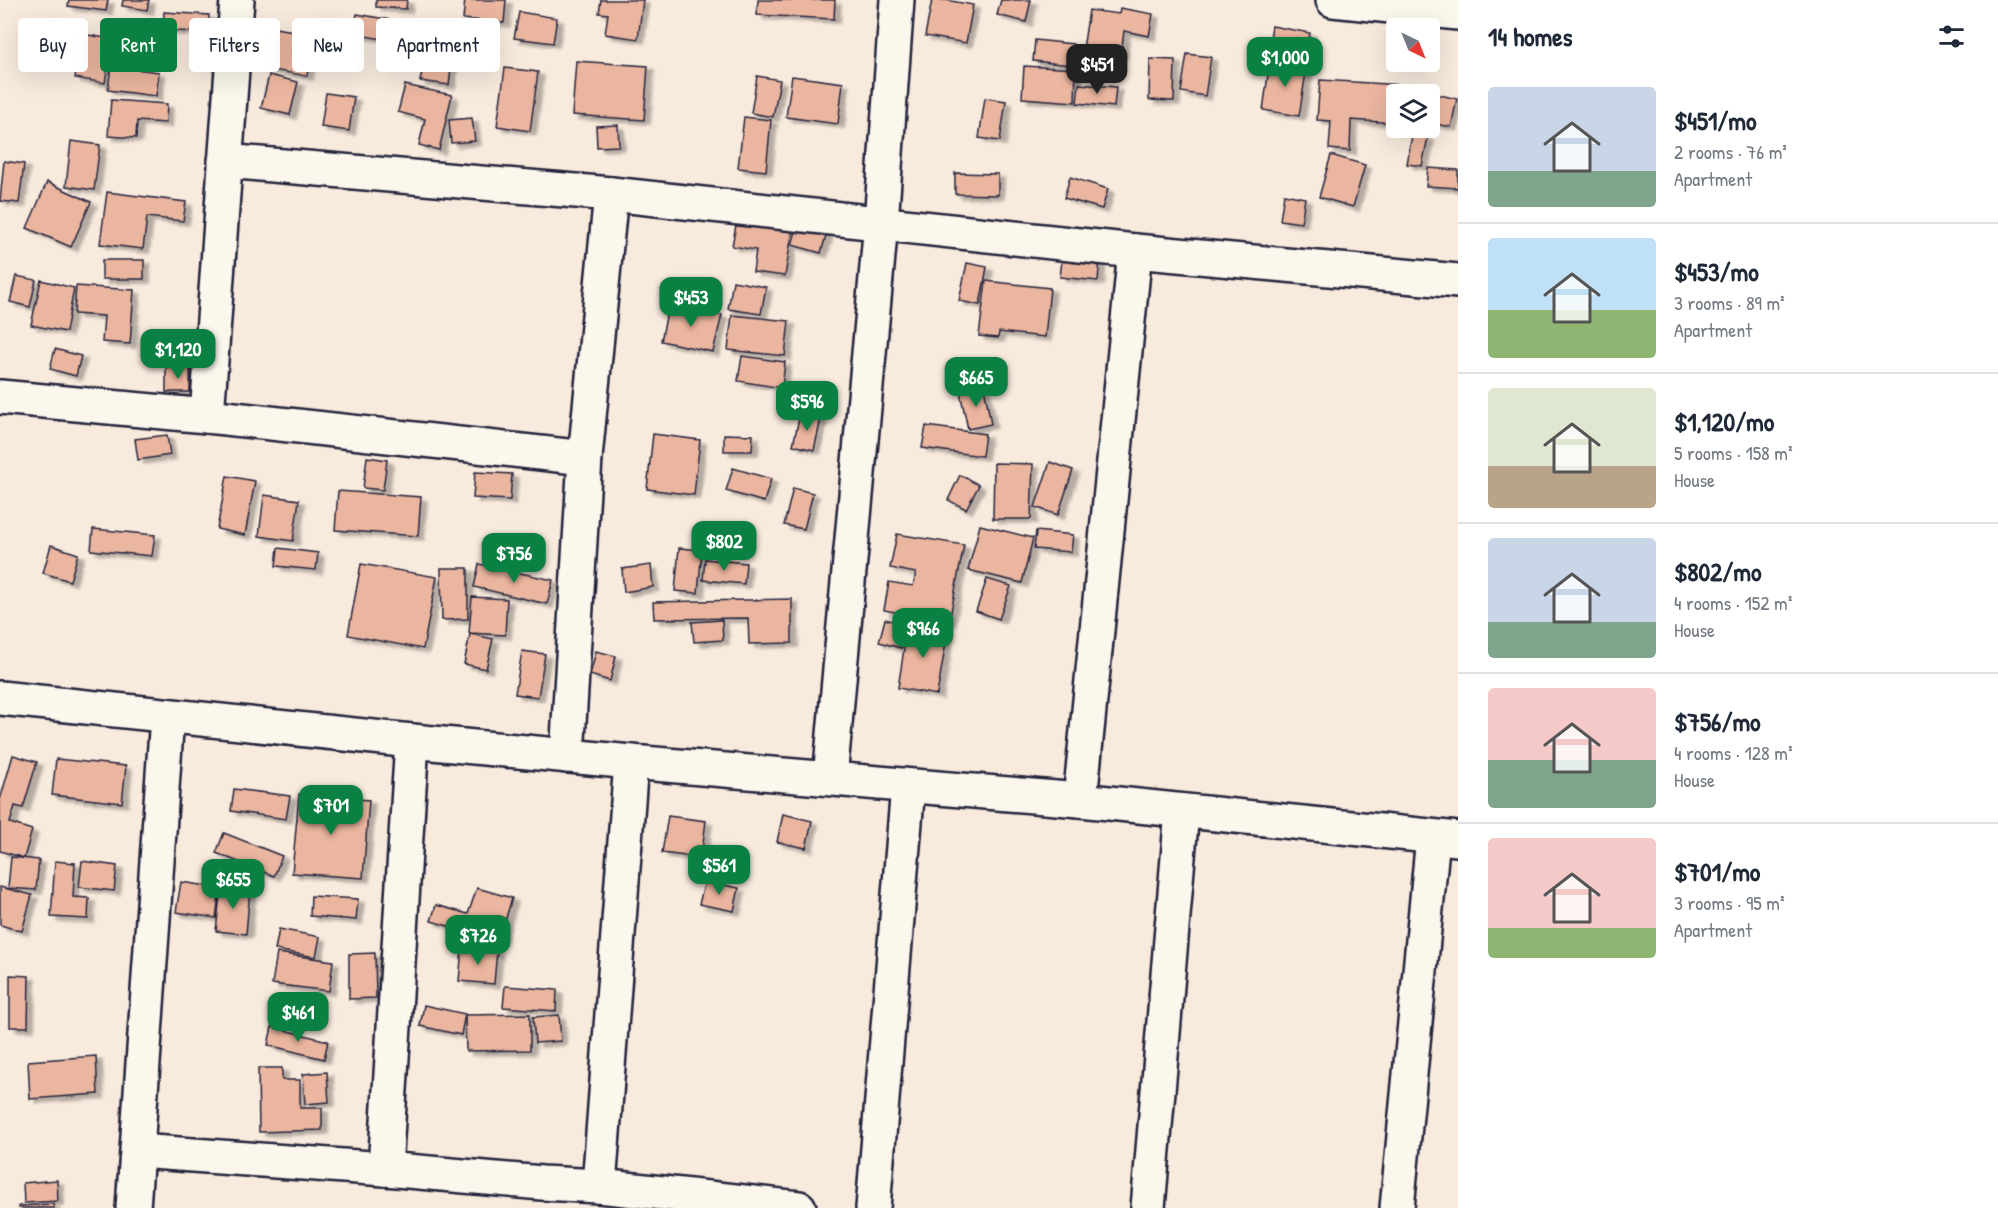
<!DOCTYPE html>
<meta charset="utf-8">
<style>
body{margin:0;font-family:"Patrick Hand",sans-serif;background:#f2f2f3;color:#1f2937;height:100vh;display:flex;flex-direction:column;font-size:22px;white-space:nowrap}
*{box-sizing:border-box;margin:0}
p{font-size:20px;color:#747a83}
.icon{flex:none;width:33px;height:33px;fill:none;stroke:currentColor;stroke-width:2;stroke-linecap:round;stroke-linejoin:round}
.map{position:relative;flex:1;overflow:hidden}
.panel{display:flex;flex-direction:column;background:#fff;width:540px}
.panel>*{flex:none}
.top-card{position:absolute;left:18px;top:18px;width:570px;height:54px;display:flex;gap:12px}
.needle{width:39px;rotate:137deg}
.controls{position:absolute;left:1386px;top:18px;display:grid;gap:12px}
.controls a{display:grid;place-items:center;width:54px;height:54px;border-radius:6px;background:#fff;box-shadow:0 6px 24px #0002;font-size:30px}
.price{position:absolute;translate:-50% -51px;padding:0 14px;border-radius:12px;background:#0b8043;color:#fff;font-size:20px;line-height:39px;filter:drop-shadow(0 2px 3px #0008)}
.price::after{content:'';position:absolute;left:50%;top:36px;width:18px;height:14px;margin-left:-9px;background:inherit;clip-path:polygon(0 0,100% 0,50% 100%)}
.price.on{background:#222;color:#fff}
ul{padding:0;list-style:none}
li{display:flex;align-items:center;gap:18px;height:150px;padding:0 30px}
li+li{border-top:2px solid #e0e1e3}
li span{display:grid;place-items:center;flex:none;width:168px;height:120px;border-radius:6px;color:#555}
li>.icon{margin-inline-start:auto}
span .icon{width:72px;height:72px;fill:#fffc;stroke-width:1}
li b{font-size:26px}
h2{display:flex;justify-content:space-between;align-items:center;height:72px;padding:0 30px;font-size:26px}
.pill{padding:0 21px;border-radius:6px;background:#fff;box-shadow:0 6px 24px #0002;font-size:21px;line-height:54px}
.pill.on{background:#0b8043;color:#fff}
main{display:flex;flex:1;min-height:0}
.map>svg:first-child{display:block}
</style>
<main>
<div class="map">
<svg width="1458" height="1208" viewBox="0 0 1458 1208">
<defs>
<filter id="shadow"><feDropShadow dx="6" dy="4" stdDeviation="1.5" flood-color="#0004"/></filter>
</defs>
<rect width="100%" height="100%" fill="#f8eadd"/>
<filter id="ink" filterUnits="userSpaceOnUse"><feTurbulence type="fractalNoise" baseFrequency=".0167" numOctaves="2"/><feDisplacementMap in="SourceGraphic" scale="12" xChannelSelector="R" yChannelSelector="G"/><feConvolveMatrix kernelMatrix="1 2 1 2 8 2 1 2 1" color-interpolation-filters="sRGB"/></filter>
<g filter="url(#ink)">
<g fill="#ebb69f" stroke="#22223b" stroke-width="1.5" filter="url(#shadow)">
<path d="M 69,0 L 108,0 L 106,11 L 68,6 Z"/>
<path d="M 123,0 L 149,0 L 147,10 L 122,6 Z"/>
<path d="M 376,0 L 407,0 L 406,9 L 376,7 Z"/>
<path d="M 465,0 L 506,0 L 504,23 L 463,19 Z"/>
<path d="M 601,0 L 643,0 L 638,39 L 605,34 L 608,14 L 599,13 Z"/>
<path d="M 758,0 L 835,0 L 834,19 L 757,15 Z"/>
<path d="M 932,0 L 946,0 L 973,5 L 966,43 L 925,36 Z"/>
<path d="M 1001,0 L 1031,0 L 1026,22 L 997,15 Z"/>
<path d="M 1120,8 L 1153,14 L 1149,36 L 1124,31 L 1121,55 L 1083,49 L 1089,10 L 1119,14 Z"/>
<path d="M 164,12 L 209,15 L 208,33 L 163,30 Z"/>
<path d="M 519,12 L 557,18 L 553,43 L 514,38 Z"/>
<path d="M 357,14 L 426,26 L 423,46 L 353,34 Z"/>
<path d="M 262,26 L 313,34 L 307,76 L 255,67 Z"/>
<path d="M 1272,26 L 1310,33 L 1304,64 L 1267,57 Z"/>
<path d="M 82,34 L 112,39 L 105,83 L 75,78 Z"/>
<path d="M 1035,40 L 1073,44 L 1071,65 L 1033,61 Z"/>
<path d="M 393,44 L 453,52 L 449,85 L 420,81 L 423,67 L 390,62 Z"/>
<path d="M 1187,54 L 1211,57 L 1205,96 L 1181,92 Z"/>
<path d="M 1150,59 L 1175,60 L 1174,101 L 1149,100 Z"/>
<path d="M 576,61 L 648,66 L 644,120 L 572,115 Z"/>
<path d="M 1270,61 L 1307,66 L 1299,116 L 1263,110 Z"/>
<path d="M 111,66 L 159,72 L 156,96 L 108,90 Z"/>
<path d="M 1024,66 L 1076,69 L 1075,102 L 1022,98 Z"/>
<path d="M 505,68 L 538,72 L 530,131 L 497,126 Z"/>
<path d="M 269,75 L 298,82 L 290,115 L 261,108 Z"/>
<path d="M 757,76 L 780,80 L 773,117 L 751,113 Z"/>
<path d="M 792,76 L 843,83 L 838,124 L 786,117 Z"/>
<path d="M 1320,80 L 1402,85 L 1401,94 L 1396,94 L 1396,123 L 1351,120 L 1350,151 L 1329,149 L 1331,121 L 1317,120 Z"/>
<path d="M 1079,84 L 1116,87 L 1114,107 L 1077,103 Z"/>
<path d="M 405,85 L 452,95 L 439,150 L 419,145 L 425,119 L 398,112 Z"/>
<path d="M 326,93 L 354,97 L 349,131 L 321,127 Z"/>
<path d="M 1432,93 L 1457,99 L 1451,127 L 1430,123 L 1430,106 Z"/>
<path d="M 985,98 L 1006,101 L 1000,141 L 979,138 Z"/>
<path d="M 111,100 L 167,104 L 166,123 L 137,121 L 136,138 L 108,136 Z"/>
<path d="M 744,117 L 771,120 L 766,171 L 738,168 Z"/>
<path d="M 472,118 L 475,141 L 451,143 L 449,120 Z"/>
<path d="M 618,125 L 619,146 L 597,147 L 596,126 Z"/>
<path d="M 1412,135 L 1428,137 L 1422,166 L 1407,164 Z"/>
<path d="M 71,141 L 100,145 L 94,190 L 66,186 Z"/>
<path d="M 1331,155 L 1365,165 L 1353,207 L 1319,197 Z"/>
<path d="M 4,161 L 24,164 L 19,203 L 0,201 Z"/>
<path d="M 1428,168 L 1458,170 L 1458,188 L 1426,186 Z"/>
<path d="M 955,173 L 998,174 L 998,195 L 955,194 Z"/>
<path d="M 1070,177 L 1108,189 L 1102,209 L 1064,198 Z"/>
<path d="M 47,182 L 91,202 L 71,247 L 27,228 Z"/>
<path d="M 107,192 L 186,202 L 183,221 L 147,217 L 143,249 L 100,244 Z"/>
<path d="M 1284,194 L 1305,198 L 1301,223 L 1280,220 Z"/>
<path d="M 737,220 L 793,228 L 785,276 L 753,272 L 756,250 L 732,246 Z"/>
<path d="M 798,224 L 827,232 L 821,253 L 792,245 Z"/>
<path d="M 1063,251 L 1100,255 L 1098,281 L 1060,277 Z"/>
<rect x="102" y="260" width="42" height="19"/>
<path d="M 967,263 L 987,267 L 980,305 L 959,301 Z"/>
<path d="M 16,276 L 36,280 L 30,307 L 10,302 Z"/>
<path d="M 41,280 L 74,288 L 66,332 L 31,325 Z"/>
<path d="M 733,281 L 766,287 L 761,314 L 728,309 Z"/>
<path d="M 986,281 L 1050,288 L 1045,337 L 999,332 L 998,338 L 979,336 Z"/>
<path d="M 76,286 L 134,290 L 130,344 L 102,342 L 104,316 L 74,314 Z"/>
<path d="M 669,303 L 722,315 L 713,352 L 661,341 Z"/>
<path d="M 732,315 L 789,321 L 785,356 L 728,350 Z"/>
<path d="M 55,349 L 81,356 L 76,376 L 50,369 Z"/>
<path d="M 742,356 L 785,362 L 782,388 L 738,381 Z"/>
<rect x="166" y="367" width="24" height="25"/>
<path d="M 984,387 L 991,424 L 968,429 L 960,392 Z"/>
<path d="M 800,414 L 821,419 L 814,450 L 793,445 Z"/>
<path d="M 926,426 L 985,434 L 982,456 L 922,448 Z"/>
<path d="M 653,434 L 700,440 L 694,495 L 647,489 Z"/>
<path d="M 724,434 L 753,435 L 752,451 L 724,451 Z"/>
<path d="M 167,435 L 170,455 L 138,460 L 135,439 Z"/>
<path d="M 367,457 L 387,460 L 383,490 L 363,488 Z"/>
<path d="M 1050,462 L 1073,470 L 1058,515 L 1035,507 Z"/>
<path d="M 994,463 L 1033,464 L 1031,519 L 993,519 Z"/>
<path d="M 733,468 L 771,479 L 764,502 L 726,491 Z"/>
<path d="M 475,472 L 512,474 L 510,500 L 473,498 Z"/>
<path d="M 960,475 L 979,485 L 966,509 L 948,500 Z"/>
<path d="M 227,476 L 255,481 L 245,535 L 217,529 Z"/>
<path d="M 793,488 L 813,493 L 804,529 L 784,525 Z"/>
<path d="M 338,491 L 421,497 L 418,536 L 335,530 Z"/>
<path d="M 264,495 L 299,500 L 293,541 L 259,536 Z"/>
<path d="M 980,525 L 1033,538 L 1022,583 L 968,570 Z"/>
<path d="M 93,529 L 155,535 L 152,556 L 91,550 Z"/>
<path d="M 1036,531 L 1073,535 L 1071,552 L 1034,549 Z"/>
<path d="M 897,534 L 964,545 L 949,622 L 884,610 L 889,582 L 913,586 L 916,573 L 890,568 Z"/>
<path d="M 51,545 L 78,554 L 70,581 L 43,573 Z"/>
<path d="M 278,548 L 318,553 L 316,570 L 276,566 Z"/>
<path d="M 679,548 L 702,550 L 698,593 L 675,591 Z"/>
<path d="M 705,559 L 746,563 L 744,584 L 703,580 Z"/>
<path d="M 361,564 L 437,577 L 423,649 L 348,635 Z"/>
<path d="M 479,564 L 553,580 L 547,604 L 474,587 Z"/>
<path d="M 651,565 L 653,587 L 624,592 L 622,569 Z"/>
<path d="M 441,568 L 468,568 L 468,619 L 442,620 Z"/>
<path d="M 987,579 L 1011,586 L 999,619 L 976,611 Z"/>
<path d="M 472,597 L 507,599 L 505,635 L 469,633 Z"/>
<path d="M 792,599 L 792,643 L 749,644 L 748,618 L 654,619 L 653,602 Z"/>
<path d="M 885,619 L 908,625 L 901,648 L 879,642 Z"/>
<path d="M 722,620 L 723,640 L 694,642 L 692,622 Z"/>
<path d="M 908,623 L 948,630 L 937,695 L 898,688 Z"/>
<path d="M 470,634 L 493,639 L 486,669 L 464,664 Z"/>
<path d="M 522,651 L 545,654 L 538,697 L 515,694 Z"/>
<path d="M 596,651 L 616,656 L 610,681 L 590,675 Z"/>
<path d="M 13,755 L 37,762 L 23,808 L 15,806 L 10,823 L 32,830 L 24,858 L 0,851 L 0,800 Z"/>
<path d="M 56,759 L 126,766 L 122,803 L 52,795 Z"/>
<path d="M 234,789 L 290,796 L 286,819 L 231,811 Z"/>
<path d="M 299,794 L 369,800 L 363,878 L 292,873 Z"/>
<path d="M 783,814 L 812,821 L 806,848 L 777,842 Z"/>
<path d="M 668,816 L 706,821 L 701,858 L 662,853 Z"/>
<path d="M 224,833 L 282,856 L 274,876 L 216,853 Z"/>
<path d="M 11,857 L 39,860 L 36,890 L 8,888 Z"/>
<path d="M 55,861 L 75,863 L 73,897 L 89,898 L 88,919 L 51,917 Z"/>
<path d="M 82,861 L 117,866 L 114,891 L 79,887 Z"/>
<path d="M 705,881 L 739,888 L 734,911 L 699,904 Z"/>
<path d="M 181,882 L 220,888 L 216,918 L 176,912 Z"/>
<path d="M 221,886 L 250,889 L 246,934 L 216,931 Z"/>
<path d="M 0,887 L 32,895 L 22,931 L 0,925 Z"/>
<path d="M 477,888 L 512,898 L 499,941 L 431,921 L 436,905 L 468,914 Z"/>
<path d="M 311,896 L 358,899 L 356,920 L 310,916 Z"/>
<path d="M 279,929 L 320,937 L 316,957 L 275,950 Z"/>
<path d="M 462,948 L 497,950 L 494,984 L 459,981 Z"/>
<path d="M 277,953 L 333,961 L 329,991 L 272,984 Z"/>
<path d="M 375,953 L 376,998 L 349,999 L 349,954 Z"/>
<path d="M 10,975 L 29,976 L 28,1027 L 10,1027 Z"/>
<path d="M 505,986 L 557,990 L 556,1011 L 503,1007 Z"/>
<path d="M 424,1005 L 465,1014 L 461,1035 L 420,1026 Z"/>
<path d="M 530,1014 L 530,1050 L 466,1051 L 465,1015 Z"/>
<path d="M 559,1015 L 561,1041 L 535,1043 L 533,1017 Z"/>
<path d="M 272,1027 L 328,1041 L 324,1059 L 268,1045 Z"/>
<path d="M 96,1056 L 98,1094 L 30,1099 L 28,1061 Z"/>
<path d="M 258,1068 L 282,1068 L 282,1080 L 300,1080 L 300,1108 L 322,1108 L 322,1130 L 259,1132 Z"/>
<path d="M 327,1072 L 329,1102 L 305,1104 L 303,1074 Z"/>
<path d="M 57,1180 L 58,1201 L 24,1203 L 23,1183 Z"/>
<path d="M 53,1204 L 54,1208 L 19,1208 L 19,1206 Z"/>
</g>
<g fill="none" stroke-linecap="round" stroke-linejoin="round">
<defs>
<g id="minor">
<path d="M 1333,0 L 1458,13"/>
<path d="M 225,161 L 611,194 L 1135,251 L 1458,281"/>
<path d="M 0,397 L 207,416 L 585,458"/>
<path d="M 207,416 L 237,0"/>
<path d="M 0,698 L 412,741 L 631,762 L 1080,800 L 1458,839"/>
<path d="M 567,756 L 585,458 L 611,194"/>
<path d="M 830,778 L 881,223 L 897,0"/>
<path d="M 1080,800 L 1135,251"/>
<path d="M 138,1151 L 385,1169 L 542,1183 L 599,1186 L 799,1208"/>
<path d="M 385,1169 L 412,741"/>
<path d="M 599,1186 L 631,762"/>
<path d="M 133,1208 L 167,716"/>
<path d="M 873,1208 L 908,786"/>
<path d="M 1148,1208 L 1182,811"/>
<path d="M 1397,1208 L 1433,837"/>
</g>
</defs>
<use href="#minor" stroke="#22223b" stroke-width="38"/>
<use href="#minor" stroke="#fbf7ec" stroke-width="33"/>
</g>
</g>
</svg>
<div class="controls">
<a><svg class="needle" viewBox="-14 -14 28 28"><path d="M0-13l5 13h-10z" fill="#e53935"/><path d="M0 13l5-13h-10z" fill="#747a83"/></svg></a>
<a><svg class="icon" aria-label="layers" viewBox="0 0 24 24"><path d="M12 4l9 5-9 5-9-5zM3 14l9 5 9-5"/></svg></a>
</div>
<b class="price" style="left:1285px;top:88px">$1,000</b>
<b class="price on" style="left:1097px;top:95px">$451</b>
<b class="price" style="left:691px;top:328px">$453</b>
<b class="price" style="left:178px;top:380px">$1,120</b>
<b class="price" style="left:976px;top:408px">$665</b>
<b class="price" style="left:807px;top:432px">$596</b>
<b class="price" style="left:724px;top:572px">$802</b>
<b class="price" style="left:514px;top:584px">$756</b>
<b class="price" style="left:923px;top:659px">$966</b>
<b class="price" style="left:331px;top:836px">$701</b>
<b class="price" style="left:719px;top:896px">$561</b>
<b class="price" style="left:233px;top:910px">$655</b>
<b class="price" style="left:478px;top:966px">$726</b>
<b class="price" style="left:298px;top:1043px">$461</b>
<div class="top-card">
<a class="pill">Buy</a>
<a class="pill on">Rent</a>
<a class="pill">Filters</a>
<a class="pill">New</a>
<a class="pill">Apartment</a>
</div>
</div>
<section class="panel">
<h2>14 homes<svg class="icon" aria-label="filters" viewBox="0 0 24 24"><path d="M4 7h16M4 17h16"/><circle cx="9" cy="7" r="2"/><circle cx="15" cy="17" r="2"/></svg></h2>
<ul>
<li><span style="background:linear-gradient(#c9d6e8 70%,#7fa58c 0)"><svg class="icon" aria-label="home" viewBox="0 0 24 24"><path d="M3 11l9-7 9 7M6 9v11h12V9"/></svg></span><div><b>$451/mo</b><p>2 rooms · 76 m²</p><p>Apartment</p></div></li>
<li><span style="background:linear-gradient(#bfe0f5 60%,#8fb573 0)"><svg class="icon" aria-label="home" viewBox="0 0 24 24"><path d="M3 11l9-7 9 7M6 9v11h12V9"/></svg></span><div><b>$453/mo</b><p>3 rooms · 89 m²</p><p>Apartment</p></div></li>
<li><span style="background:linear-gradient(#dfe7d0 65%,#b9a48a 0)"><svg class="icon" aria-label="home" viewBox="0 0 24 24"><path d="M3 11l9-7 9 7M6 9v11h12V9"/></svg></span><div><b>$1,120/mo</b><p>5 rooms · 158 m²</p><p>House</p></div></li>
<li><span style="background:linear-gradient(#c9d6e8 70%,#7fa58c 0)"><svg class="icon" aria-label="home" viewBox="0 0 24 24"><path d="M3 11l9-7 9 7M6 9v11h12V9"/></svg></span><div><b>$802/mo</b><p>4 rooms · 152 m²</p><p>House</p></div></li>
<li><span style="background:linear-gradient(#f6c9c9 60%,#7fa58c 0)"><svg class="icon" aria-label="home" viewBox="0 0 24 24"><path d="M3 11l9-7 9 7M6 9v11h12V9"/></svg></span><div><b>$756/mo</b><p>4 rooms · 128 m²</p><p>House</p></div></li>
<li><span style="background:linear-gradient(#f6c9c9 75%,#8fb573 0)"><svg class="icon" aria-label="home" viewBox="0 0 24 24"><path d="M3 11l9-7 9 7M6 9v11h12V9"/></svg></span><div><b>$701/mo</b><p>3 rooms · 95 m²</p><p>Apartment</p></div></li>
</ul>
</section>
</main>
